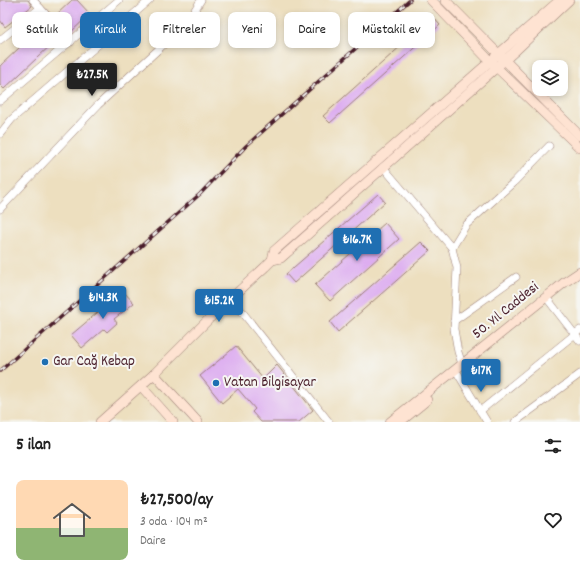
<!DOCTYPE html>
<html lang="tr">
<meta charset="utf-8">
<style>
body{margin:0;font-family:Dekko,sans-serif;background:#f6f6f6;color:#222;height:100vh;display:flex;flex-direction:column;font-size:15px;white-space:nowrap}
*{box-sizing:border-box;margin:0}
p{font-size:13px;color:#767676}
.icon{flex:none;width:22px;height:22px;fill:none;stroke:currentColor;stroke-width:2;stroke-linecap:round;stroke-linejoin:round}
.map{position:relative;height:422px;overflow:hidden}
.panel{display:flex;flex-direction:column;background:#fff;flex:1}
.panel>*{flex:none}
.hud{position:absolute;left:12px;top:12px;width:556px;height:36px;display:flex;gap:8px}
.controls{position:absolute;left:532px;top:60px;display:grid;gap:8px}
.controls a{display:grid;place-items:center;width:36px;height:36px;border-radius:8px;background:#fff;box-shadow:0 2px 6px #0003;font-size:20px}
.price{position:absolute;translate:-50% -34px;padding:0 9px;border-radius:4px;background:#1f6fb2;color:#fff;font-size:13px;line-height:26px;filter:drop-shadow(0 1px 2px #0008)}
.price::after{content:'';position:absolute;left:50%;top:24px;width:12px;height:9px;margin-left:-6px;background:inherit;clip-path:polygon(0 0,100% 0,50% 100%)}
.price.selected{background:#222;color:#fff}
ul{padding:0;list-style:none}
li{display:flex;align-items:center;gap:12px;height:100px;padding:0 16px}
li+li{border-top:1px solid #e0e0e0}
li span{display:grid;place-items:center;flex:none;width:112px;height:80px;border-radius:8px;color:#555}
li>.icon{margin-inline-start:auto}
span .icon{width:48px;height:48px;fill:#fffc;stroke-width:1}
li b{font-size:17px}
h2{display:flex;justify-content:space-between;align-items:center;height:48px;padding:0 16px;font-size:17px}
.pill{padding:0 14px;border-radius:8px;background:#fff;box-shadow:0 2px 6px #0003;font-size:14px;line-height:36px}
.pill.selected{background:#1f6fb2;color:#fff}
.map>svg:first-child{display:block}
</style>
<div class="map">
<svg width="580" height="422" viewBox="0 0 580 422">
<rect width="100%" height="100%" fill="#f6f6f2"/>
<filter id="ink" filterUnits="userSpaceOnUse"><feTurbulence type="fractalNoise" baseFrequency=".025" numOctaves="2"/><feDisplacementMap in="SourceGraphic" scale="8" xChannelSelector="R" yChannelSelector="G"/><feConvolveMatrix kernelMatrix="1 2 1 2 8 2 1 2 1" color-interpolation-filters="sRGB"/></filter>
<filter id="wash" filterUnits="userSpaceOnUse"><feTurbulence type="fractalNoise" baseFrequency=".012" numOctaves="4" result="noise"/><feDisplacementMap in="SourceGraphic" scale="16" xChannelSelector="R" yChannelSelector="G"/><feGaussianBlur stdDeviation="0.9" result="paint"/><feColorMatrix in="noise" values="0 0 0 0 0 0 0 0 0 0 0 0 0 0 0 0 0 1.4 0 .05"/><feComposite in="paint" operator="in"/></filter>
<g filter="url(#wash)">
<rect width="100%" height="100%" fill="#eddfbf"/>
<g id="blocks">
<g fill="#ddadf0">
<path d="M 0,0 L 28,0 L 32,6 L 5,27 L 0,20 Z"/>
<path d="M 72,0 L 77,0 L 90,14 L 70,33 L 55,16 Z"/>
<path d="M 433,17 L 440,25 L 330,123 L 323,116 Z"/>
<path d="M 40,28 L 54,42 L 4,89 L 0,85 L 0,66 Z"/>
<path d="M 378,194 L 385,202 L 294,283 L 286,274 Z"/>
<path d="M 385,223 L 399,239 L 330,301 L 315,285 Z"/>
<path d="M 421,242 L 430,251 L 338,332 L 330,322 Z"/>
<path d="M 123,291 L 134,303 L 114,319 L 117,323 L 107,332 L 104,329 L 82,348 L 71,335 Z"/>
<path d="M 236,346 L 263,379 L 277,365 L 313,410 L 299,422 L 261,422 L 252,412 L 255,409 L 238,389 L 222,403 L 200,376 Z"/>
</g>
</g>
</g>
<g filter="url(#ink)">
<use href="#blocks" fill-opacity="0" stroke="#9c7f75" stroke-width="1"/>
<g fill="none" stroke-linecap="round" stroke-linejoin="round">
<defs>
<g id="street">
<path d="M 33,0 L 71,42"/>
<path d="M 0,40 L 40,8"/>
<path d="M 0,101 L 119,0"/>
<path d="M 0,134 L 12,119 L 150,0"/>
<path d="M 383,167 L 452,248 L 457,268 L 454,329 L 458,352 L 462,364"/>
<path d="M 0,209 L 98,105 L 186,24 L 201,0"/>
<path d="M 452,248 L 466,225 L 514,182 L 549,146"/>
<path d="M 232,299 L 329,422"/>
<path d="M 549,301 L 580,341"/>
<path d="M 454,321 L 516,277"/>
<path d="M 458,374 L 487,422"/>
<path d="M 480,411 L 580,330"/>
<path d="M 515,422 L 580,374"/>
</g>
<g id="secondary">
<path d="M 431,0 L 490,61 L 580,148"/>
<path d="M 445,0 L 580,136"/>
<path d="M 272,260 L 281,258 L 514,52 L 569,0"/>
<path d="M 154,374 L 198,422"/>
<path d="M 141,386 L 173,422"/>
<path d="M 100,422 L 154,374 L 214,314 L 265,267 L 272,260 L 274,251 L 560,0"/>
<path d="M 390,422 L 565,282 L 580,272"/>
<path d="M 400,422 L 427,400"/>
</g>
</defs>
<use href="#street" stroke="#9c7f75" stroke-width="8"/>
<use href="#secondary" stroke="#9c7f75" stroke-width="10"/>
<use href="#street" stroke="#fff" stroke-width="7"/>
<use href="#secondary" stroke="#fee3d2" stroke-width="9"/>
<defs>
<path id="rail" d="M 0,371 L 200,194 L 246,146 L 410,0"/>
</defs>
<use href="#rail" stroke="#4a1f2b" stroke-width="3.5"/>
<use href="#rail" stroke="#f6f6f2" stroke-width="2" stroke-dasharray="6" stroke-linecap="butt"/>
</g>
</g>
<g fill="#1f6fb2" stroke="#f6f6f2" stroke-width="1.5">
<circle cx="45" cy="362" r="4"/>
<circle cx="216" cy="383" r="4"/>
</g>
<g text-anchor="middle" dominant-baseline="central" stroke-width="4" stroke-linejoin="round" paint-order="stroke">
<g font-size="15" fill="#4a1f2b" stroke="#f6f6f2">
<text transform="translate(506 311) rotate(-39)">50. Yıl Caddesi</text>
</g>
<g font-size="15" fill="#4a1f2b" stroke="#f6f6f2" text-anchor="start">
<text x="53" y="362">Gar Cağ Kebap</text>
<text x="224" y="383">Vatan Bilgisayar</text>
</g>
</g>
</svg>
<div class="controls">
<a><svg class="icon" aria-label="layers" viewBox="0 0 24 24"><path d="M12 4l9 5-9 5-9-5zM3 14l9 5 9-5"/></svg></a>
</div>
<b class="price selected" style="left:92px;top:97px">₺27.5K</b>
<b class="price" style="left:357px;top:262px">₺16.7K</b>
<b class="price" style="left:103px;top:320px">₺14.3K</b>
<b class="price" style="left:219px;top:323px">₺15.2K</b>
<b class="price" style="left:481px;top:393px">₺17K</b>
<div class="hud">
<a class="pill">Satılık</a>
<a class="pill selected">Kiralık</a>
<a class="pill">Filtreler</a>
<a class="pill">Yeni</a>
<a class="pill">Daire</a>
<a class="pill">Müstakil ev</a>
</div>
</div>
<section class="panel">
<h2>5 ilan<svg class="icon" aria-label="filters" viewBox="0 0 24 24"><path d="M4 7h16M4 17h16"/><circle cx="9" cy="7" r="2"/><circle cx="15" cy="17" r="2"/></svg></h2>
<ul>
<li><span style="background:linear-gradient(#ffd9b3 60%,#8fb573 0)"><svg class="icon" aria-label="home" viewBox="0 0 24 24"><path d="M3 11l9-7 9 7M6 9v11h12V9"/></svg></span><div><b>₺27,500/ay</b><p>3 oda · 104 m²</p><p>Daire</p></div><svg class="icon" aria-label="heart" viewBox="0 0 24 24"><path d="M12 20l-8-8c-3-5 5-10 8-4 3-6 11-1 8 4z"/></svg></li>
</ul>
</section>
